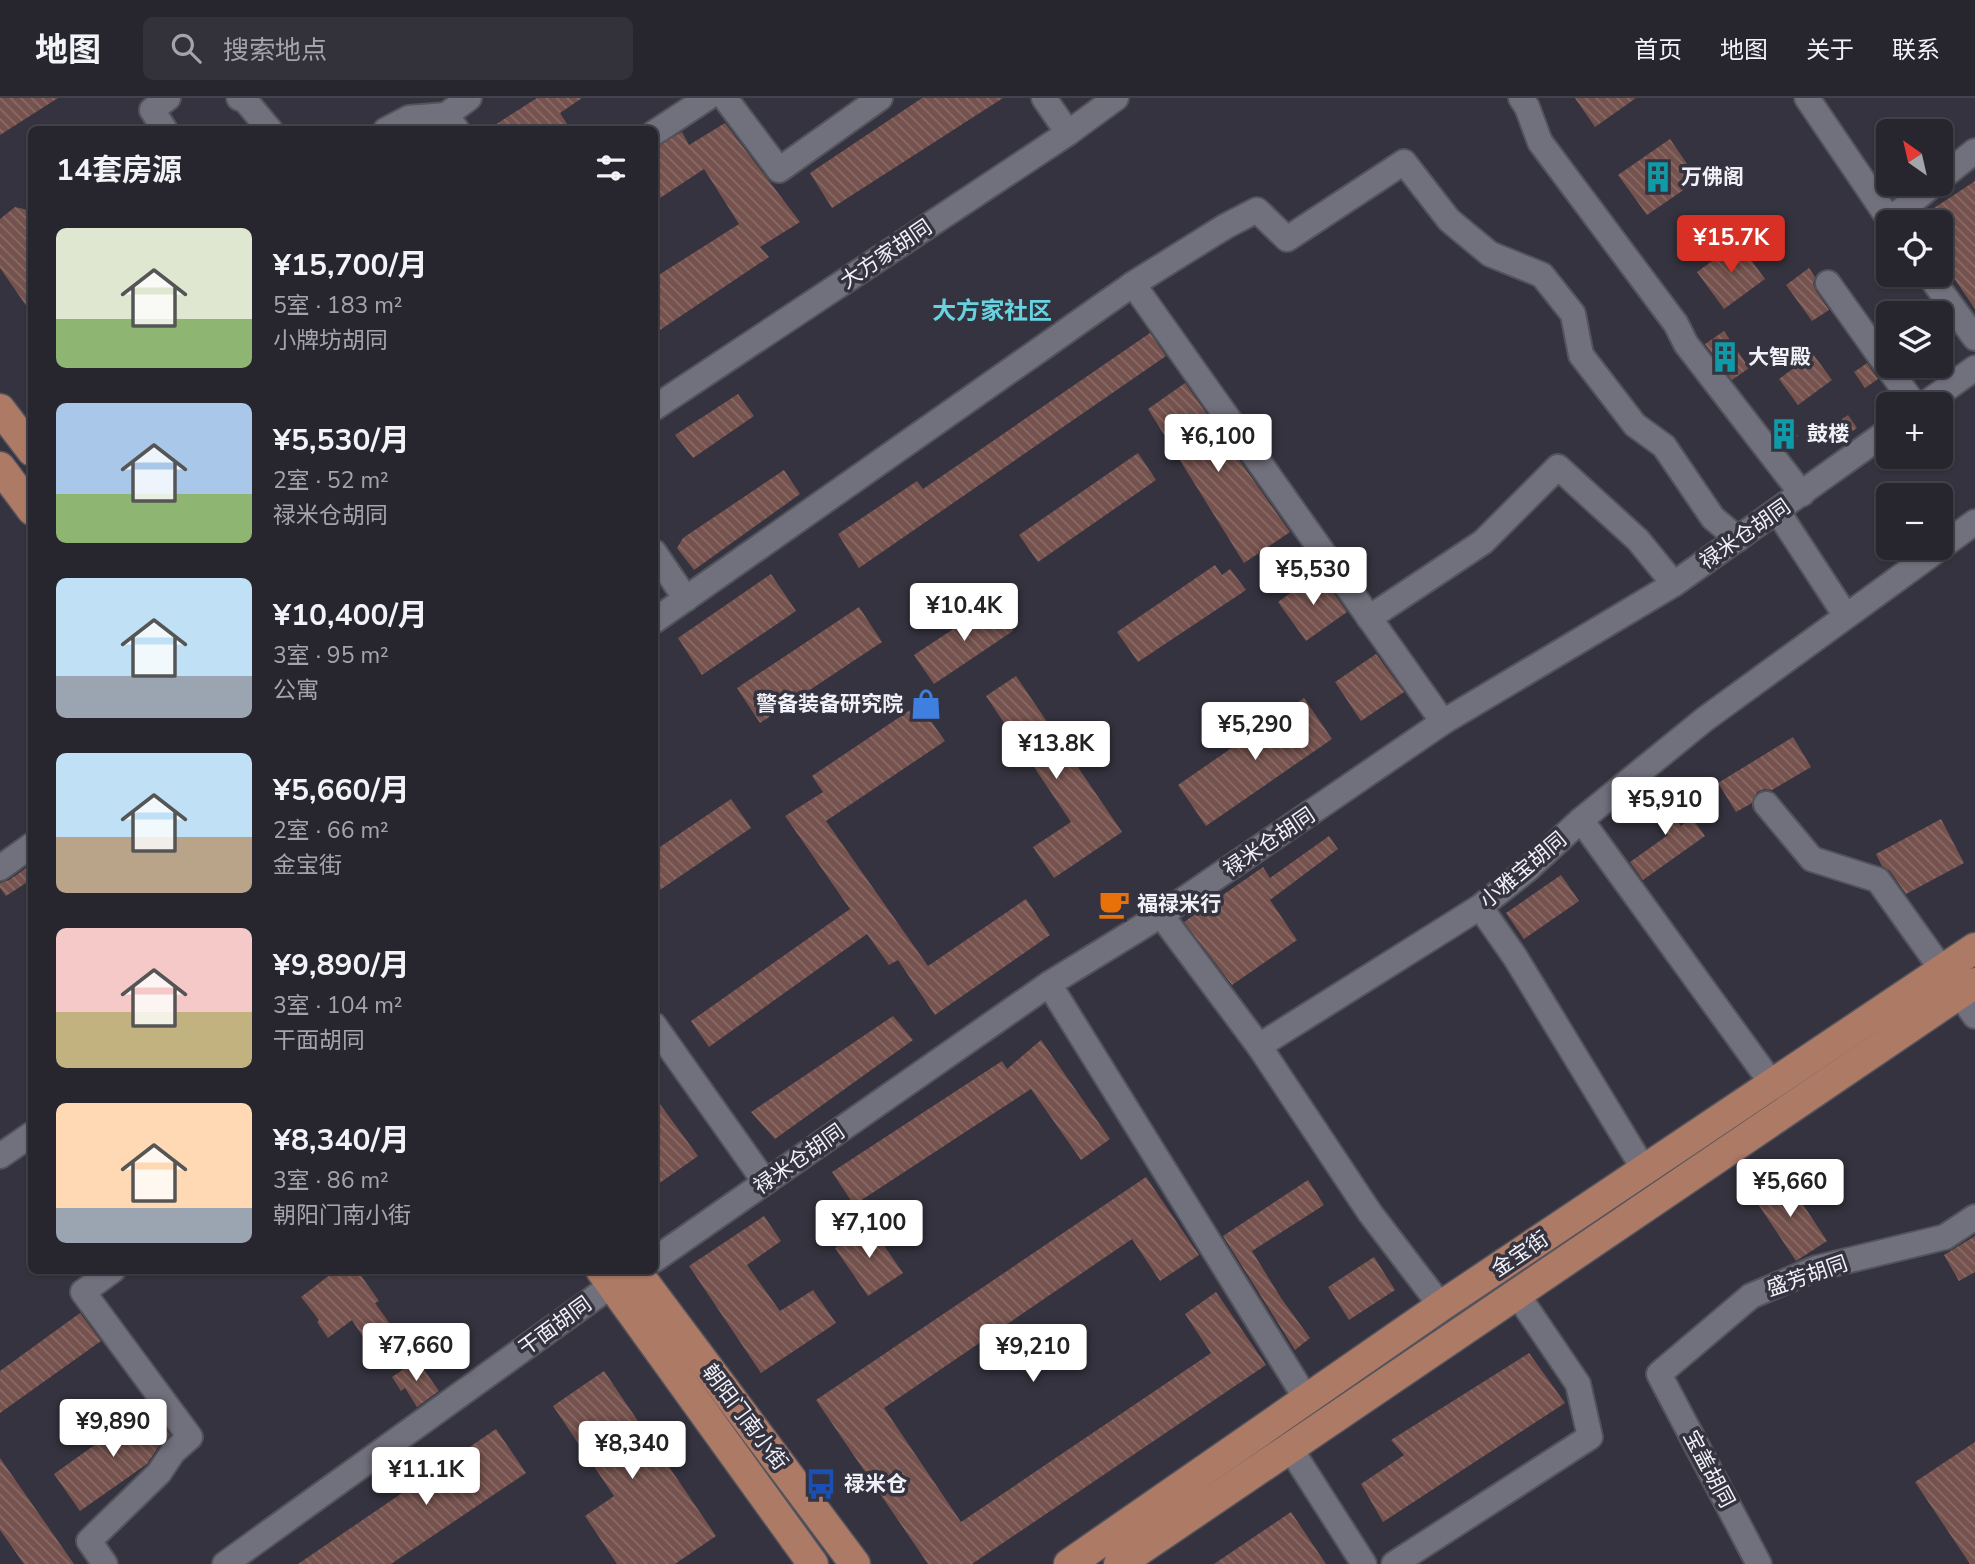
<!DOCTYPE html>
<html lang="zh">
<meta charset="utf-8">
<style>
body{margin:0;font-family:"Nunito Sans","Noto Sans SC",sans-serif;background:#33323b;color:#f1f3f6;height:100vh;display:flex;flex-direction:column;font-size:26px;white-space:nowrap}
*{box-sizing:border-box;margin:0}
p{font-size:23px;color:#a4a5aa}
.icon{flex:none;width:38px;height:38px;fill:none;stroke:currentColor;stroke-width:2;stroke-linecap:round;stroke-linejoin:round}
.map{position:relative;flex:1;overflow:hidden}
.drawer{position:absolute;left:28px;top:28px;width:630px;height:1148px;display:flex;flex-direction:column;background:#27262f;border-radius:10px;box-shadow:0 2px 5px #0004,0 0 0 2px #43434b}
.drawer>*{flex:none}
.needle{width:46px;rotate:326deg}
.fabs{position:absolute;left:1876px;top:21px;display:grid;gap:14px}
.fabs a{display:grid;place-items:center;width:77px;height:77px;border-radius:10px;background:#27262f;box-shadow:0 2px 5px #0004,0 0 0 2px #43434b;font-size:35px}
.price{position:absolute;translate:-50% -60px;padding:0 16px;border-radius:7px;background:#fff;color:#222;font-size:23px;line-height:46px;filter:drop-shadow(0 2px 4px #0008)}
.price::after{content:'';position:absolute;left:50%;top:42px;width:21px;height:16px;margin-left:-10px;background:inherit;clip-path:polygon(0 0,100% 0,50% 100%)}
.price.selected{background:#d93025;color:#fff}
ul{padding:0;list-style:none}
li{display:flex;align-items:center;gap:21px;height:175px;padding:0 28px}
li span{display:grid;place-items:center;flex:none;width:196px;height:140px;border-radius:10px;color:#555}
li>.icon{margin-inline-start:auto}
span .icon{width:84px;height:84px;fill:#fffc;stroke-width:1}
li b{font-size:30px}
h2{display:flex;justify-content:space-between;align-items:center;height:84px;padding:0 28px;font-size:30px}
header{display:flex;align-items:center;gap:42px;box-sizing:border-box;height:98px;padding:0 35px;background:#27262f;border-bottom:2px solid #43434b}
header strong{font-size:33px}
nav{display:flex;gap:38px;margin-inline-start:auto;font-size:24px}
.search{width:490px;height:63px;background:#33323b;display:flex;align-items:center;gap:18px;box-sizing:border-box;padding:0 24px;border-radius:10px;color:#a4a5aa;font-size:26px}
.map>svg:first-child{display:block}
</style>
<header>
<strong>地图</strong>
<div class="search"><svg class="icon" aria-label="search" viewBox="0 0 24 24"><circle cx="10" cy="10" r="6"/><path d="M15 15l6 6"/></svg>搜索地点</div>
<nav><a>首页</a><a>地图</a><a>关于</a><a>联系</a></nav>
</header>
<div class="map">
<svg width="1975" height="1466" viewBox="0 0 1975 1466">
<defs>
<pattern id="building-back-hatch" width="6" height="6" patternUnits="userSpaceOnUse" patternTransform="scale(1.75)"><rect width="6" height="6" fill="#75524d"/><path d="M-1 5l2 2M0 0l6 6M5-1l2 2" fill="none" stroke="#896b67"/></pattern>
</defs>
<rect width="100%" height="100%" fill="#34333f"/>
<g fill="url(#building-back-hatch)">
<path d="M 0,0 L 58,0 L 0,37 Z"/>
<path d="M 537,0 L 582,0 L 560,15 L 571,32 L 487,32 Z"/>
<path d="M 922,0 L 1003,0 L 832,110 L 810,75 Z"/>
<path d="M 1575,0 L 1636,0 L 1595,29 Z"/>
<path d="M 725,25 L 800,124 L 760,149 L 769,159 L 654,236 L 654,180 L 739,126 L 704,71 L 654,104 L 654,50 L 682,34 L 689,47 Z"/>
<path d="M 1670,41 L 1698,82 L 1647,117 L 1618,77 Z"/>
<path d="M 1975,83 L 1975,211 L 1941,161 L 1941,124 L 1913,124 Z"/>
<path d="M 15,109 L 32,113 L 32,216 L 0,170 L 0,121 Z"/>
<path d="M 1738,144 L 1765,181 L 1724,211 L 1697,174 Z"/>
<path d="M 1809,170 L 1815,179 L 1813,186 L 1816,193 L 1829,212 L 1812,223 L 1786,187 Z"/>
<path d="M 1724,233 L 1749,270 L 1732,282 L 1705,246 Z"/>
<path d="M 1150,235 L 1166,258 L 859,470 L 838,436 L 917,383 L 923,391 Z"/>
<path d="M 1813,256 L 1832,282 L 1798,307 L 1779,281 Z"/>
<path d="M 1867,265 L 1878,281 L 1865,290 L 1854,274 Z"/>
<path d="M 1185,285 L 1290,434 L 1244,465 L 1148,311 Z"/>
<path d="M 738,296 L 754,318 L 693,360 L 675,337 Z"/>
<path d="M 1848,317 L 1857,330 L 1836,344 L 1828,331 Z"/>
<path d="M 1787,322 L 1798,338 L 1784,348 L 1772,333 Z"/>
<path d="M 1138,355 L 1156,382 L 1038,464 L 1019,437 Z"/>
<path d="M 784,372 L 800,396 L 694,472 L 677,450 L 683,440 Z"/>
<path d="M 1215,467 L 1222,477 L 1230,471 L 1246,492 L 1138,564 L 1117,534 Z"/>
<path d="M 1319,474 L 1347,514 L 1306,543 L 1278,504 Z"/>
<path d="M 771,476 L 796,513 L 702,577 L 678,540 Z"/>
<path d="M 994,504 L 1013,533 L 934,586 L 914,557 Z"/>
<path d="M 859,509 L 882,544 L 760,625 L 737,590 Z"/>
<path d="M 1376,556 L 1404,594 L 1361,623 L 1335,584 Z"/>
<path d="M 1016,578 L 1122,734 L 1054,780 L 1033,749 L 1071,724 L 986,598 Z"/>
<path d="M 1304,600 L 1332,641 L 1206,728 L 1178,687 Z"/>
<path d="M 919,606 L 945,643 L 826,723 L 928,868 L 1026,801 L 1050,837 L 935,917 L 898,862 L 889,867 L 867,836 L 709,949 L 691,923 L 850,811 L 785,718 L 823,694 L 812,678 Z"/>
<path d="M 1793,639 L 1811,669 L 1772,692 L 1764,691 L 1757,694 L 1752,705 L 1736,714 L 1718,685 Z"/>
<path d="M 1651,688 L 1681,728 L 1692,720 L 1705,738 L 1643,782 L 1630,764 L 1668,737 L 1638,698 Z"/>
<path d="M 731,701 L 751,730 L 654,796 L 654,753 Z"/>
<path d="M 1941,721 L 1964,765 L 1906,796 L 1890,773 L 1882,768 L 1876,756 Z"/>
<path d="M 1329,738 L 1338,751 L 1270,802 L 1297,842 L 1232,887 L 1184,824 L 1263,769 L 1270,780 Z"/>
<path d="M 32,766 L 32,781 L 6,798 L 0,790 L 0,785 L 9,782 Z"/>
<path d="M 1561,777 L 1579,803 L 1524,841 L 1506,815 Z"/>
<path d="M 893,918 L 913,942 L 775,1041 L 751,1014 Z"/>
<path d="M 1041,942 L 1110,1041 L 1081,1062 L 1031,991 L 854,1107 L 832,1074 L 1002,963 L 1007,971 Z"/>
<path d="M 654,998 L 698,1058 L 654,1089 Z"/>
<path d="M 1146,1079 L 1199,1157 L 1160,1183 L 1132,1141 L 884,1310 L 961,1424 L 1211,1255 L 1185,1216 L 1216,1194 L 1266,1267 L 972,1466 L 928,1466 L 816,1302 Z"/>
<path d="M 1785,1079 L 1827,1143 L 1796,1163 L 1754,1100 Z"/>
<path d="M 1308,1082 L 1324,1107 L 1252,1153 L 1281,1200 L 1310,1240 L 1295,1252 L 1223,1138 Z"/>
<path d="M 764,1118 L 781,1143 L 747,1167 L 780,1213 L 813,1192 L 836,1225 L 761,1275 L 689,1168 Z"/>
<path d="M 869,1126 L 903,1175 L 868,1198 L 835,1150 Z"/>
<path d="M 1975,1138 L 1975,1174 L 1959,1183 L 1944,1157 Z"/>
<path d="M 1374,1159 L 1395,1192 L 1349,1222 L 1328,1189 Z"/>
<path d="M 336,1172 L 357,1172 L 379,1203 L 375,1205 L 393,1230 L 368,1247 L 352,1222 L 328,1240 L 317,1224 L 319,1222 L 301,1199 Z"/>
<path d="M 80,1215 L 101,1243 L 0,1315 L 0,1273 Z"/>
<path d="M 1529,1255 L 1565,1305 L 1383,1424 L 1361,1386 L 1404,1357 L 1391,1342 Z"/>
<path d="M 417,1262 L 439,1293 L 417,1309 L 405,1290 L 401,1293 L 392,1279 Z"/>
<path d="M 604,1273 L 716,1438 L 675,1466 L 617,1466 L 585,1418 L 614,1398 L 553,1308 Z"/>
<path d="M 149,1308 L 170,1337 L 161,1345 L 147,1366 L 80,1413 L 54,1376 Z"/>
<path d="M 496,1331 L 526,1375 L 391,1466 L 298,1466 Z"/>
<path d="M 1975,1344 L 1975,1466 L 1970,1466 L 1915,1384 Z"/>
<path d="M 0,1360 L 74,1466 L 24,1466 L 0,1432 Z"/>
<path d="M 1291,1414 L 1326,1466 L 1214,1466 Z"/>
</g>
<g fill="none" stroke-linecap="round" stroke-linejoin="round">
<defs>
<g id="minor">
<path d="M 239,0 L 245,2 L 270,32"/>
<path d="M 725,0 L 779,72 L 880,0"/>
<path d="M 1044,0 L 1068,35"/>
<path d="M 1521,0 L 1527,9 L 1540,44 L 1676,226 L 1686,246 L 1802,396"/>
<path d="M 1807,0 L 1891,124"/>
<path d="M 165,32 L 152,12 L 168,0"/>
<path d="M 386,32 L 409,20 L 446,17"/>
<path d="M 457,32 L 446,17 L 469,0"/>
<path d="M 654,35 L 707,0"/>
<path d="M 1941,80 L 1975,53"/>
<path d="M 1889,122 L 1934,86"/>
<path d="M 1929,177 L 1975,240"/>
<path d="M 1828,185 L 1914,306"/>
<path d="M 1133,186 L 1226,128 L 1257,112 L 1287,141 L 1404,64 L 1449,122 L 1490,156 L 1542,177 L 1573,216 L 1581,257 L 1635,327 L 1664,348 L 1713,420 L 1738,441"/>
<path d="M 1925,306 L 1975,270"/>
<path d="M 654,310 L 1068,35 L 1116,0"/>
<path d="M 1778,414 L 1846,518"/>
<path d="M 1941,449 L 1975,424"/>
<path d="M 654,454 L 686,501"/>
<path d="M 1369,520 L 1483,444 L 1558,369 L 1638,442 L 1674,486"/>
<path d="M 654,523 L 1133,186 L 1443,624"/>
<path d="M 1766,706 L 1812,761 L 1878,782 L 1975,918"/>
<path d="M 1581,722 L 1773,987"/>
<path d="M 0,770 L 32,747"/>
<path d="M 1480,809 L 1515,859 L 1645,1073"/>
<path d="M 1161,817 L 1259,948 L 1370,1115 L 1441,1208"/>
<path d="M 1049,886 L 1307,1302"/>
<path d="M 654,927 L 765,1084"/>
<path d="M 1259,948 L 1480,809 L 1528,771 L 1581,722 L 1705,621 L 1940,450"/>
<path d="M 0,1058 L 32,1036"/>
<path d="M 654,1162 L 1049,886 L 1161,817 L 1443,624 L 1674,486 L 1888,333"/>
<path d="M 1290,1350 L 1364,1466"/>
<path d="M 105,1466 L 89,1443 L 159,1375 L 173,1354 L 190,1339 L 83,1194 L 113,1172"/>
<path d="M 225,1466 L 612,1187"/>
<path d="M 1394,1466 L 1590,1339 L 1578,1286 L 1517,1196"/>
<path d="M 1759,1466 L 1659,1276 L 1751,1198 L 1817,1170 L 1945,1139 L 1975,1119"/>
</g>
<g id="major">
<path d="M 0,311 L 32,353"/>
<path d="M 0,369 L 32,412"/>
<path d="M 601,1172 L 813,1466"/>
<path d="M 635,1172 L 855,1466"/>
<path d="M 1069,1466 L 1441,1208 L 1975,850"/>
<path d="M 1119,1466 L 1975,885"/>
</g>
</defs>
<use href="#minor" stroke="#53535c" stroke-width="28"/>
<use href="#major" stroke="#53535c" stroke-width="33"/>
<use href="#minor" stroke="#71707d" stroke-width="24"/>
<use href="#major" stroke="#ad7a66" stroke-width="30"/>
</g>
<defs>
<symbol id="building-bare" viewBox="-9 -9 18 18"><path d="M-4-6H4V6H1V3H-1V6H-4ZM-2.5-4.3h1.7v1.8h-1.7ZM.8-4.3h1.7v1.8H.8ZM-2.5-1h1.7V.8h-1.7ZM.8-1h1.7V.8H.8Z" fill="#0f9aa8" stroke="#34333f" stroke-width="2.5" paint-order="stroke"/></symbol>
<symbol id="shop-bare" viewBox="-9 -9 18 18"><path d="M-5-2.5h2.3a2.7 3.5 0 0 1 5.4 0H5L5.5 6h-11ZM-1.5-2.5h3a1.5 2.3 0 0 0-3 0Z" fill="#3f7fe0" stroke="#34333f" stroke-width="2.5" paint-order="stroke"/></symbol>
<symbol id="cafe-bare" viewBox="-9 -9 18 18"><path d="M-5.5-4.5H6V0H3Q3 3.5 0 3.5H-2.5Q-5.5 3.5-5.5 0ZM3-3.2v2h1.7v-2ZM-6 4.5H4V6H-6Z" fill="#e8710a" stroke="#34333f" stroke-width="2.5" paint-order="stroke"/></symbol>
<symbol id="bus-bare" viewBox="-9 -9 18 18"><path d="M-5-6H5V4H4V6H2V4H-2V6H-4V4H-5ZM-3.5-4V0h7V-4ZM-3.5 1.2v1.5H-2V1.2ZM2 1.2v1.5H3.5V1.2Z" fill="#1a4fb4" stroke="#34333f" stroke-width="2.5" paint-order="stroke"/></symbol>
</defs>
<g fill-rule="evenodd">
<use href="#building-bare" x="1636" y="57" width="44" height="44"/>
<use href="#building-bare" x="1703" y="237" width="44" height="44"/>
<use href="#building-bare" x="1762" y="314" width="44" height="44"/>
<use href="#shop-bare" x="904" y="584" width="44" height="44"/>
<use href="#cafe-bare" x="1092" y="784" width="44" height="44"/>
<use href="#bus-bare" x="799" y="1364" width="44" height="44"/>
</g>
<g text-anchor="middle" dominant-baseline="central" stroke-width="7" stroke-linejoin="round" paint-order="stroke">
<g font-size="21" font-weight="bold" fill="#f1f1f8" stroke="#34333f" text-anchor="start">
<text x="1681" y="79">万佛阁</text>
<text x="1748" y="259">大智殿</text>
<text x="1807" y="336">鼓楼</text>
<text x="903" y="606" text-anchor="end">警备装备研究院</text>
<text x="1137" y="806">福禄米行</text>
<text x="844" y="1386">禄米仓</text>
</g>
<g font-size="21" fill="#f1f1f8" stroke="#34333f">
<text transform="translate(886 156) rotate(-34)">大方家胡同</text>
<text transform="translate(1745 436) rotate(-35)">禄米仓胡同</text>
<text transform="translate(1269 744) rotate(-34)">禄米仓胡同</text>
<text transform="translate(1523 772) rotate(-40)">小雅宝胡同</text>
<text transform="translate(799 1061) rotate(-35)">禄米仓胡同</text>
<text transform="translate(1520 1156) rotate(-34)">金宝街</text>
<text transform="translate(1807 1178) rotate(-19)">盛芳胡同</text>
<text transform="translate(555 1228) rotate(-36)">干面胡同</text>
<text transform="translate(745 1319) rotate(53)">朝阳门南小街</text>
<text transform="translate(1709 1371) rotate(62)">宝盖胡同</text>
</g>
<g font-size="24" font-weight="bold" fill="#68d3df" stroke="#34333f">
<text x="992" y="213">大方家社区</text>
</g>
</g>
</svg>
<div class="fabs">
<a><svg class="needle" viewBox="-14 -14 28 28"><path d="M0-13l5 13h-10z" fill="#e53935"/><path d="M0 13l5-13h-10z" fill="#a4a5aa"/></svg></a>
<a><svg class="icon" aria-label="locate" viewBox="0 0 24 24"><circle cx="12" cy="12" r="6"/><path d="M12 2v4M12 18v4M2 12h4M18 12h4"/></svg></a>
<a><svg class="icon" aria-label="layers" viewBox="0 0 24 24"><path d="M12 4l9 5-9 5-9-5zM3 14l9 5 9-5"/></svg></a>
<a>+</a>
<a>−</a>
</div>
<b class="price selected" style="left:1731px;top:177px">¥15.7K</b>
<b class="price" style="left:1218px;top:376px">¥6,100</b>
<b class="price" style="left:1313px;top:509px">¥5,530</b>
<b class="price" style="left:964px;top:545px">¥10.4K</b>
<b class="price" style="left:1255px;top:664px">¥5,290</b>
<b class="price" style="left:1056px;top:683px">¥13.8K</b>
<b class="price" style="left:1665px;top:739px">¥5,910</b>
<b class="price" style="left:1790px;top:1121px">¥5,660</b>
<b class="price" style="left:869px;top:1162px">¥7,100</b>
<b class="price" style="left:416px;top:1285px">¥7,660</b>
<b class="price" style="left:1033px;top:1286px">¥9,210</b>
<b class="price" style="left:113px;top:1361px">¥9,890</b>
<b class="price" style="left:632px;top:1383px">¥8,340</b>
<b class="price" style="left:426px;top:1409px">¥11.1K</b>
<section class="drawer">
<h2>14套房源<svg class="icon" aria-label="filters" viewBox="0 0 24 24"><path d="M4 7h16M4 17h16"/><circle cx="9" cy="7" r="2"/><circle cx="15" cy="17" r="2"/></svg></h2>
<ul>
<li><span style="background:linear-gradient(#dfe7d0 65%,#8fb573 0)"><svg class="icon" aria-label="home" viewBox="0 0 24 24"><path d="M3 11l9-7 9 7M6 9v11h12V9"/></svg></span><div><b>¥15,700/月</b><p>5室 · 183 m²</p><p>小牌坊胡同</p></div></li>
<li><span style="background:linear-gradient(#a9c7e8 65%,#8fb573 0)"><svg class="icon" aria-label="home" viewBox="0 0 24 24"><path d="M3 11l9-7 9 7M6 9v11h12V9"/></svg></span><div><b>¥5,530/月</b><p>2室 · 52 m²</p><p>禄米仓胡同</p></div></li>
<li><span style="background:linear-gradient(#bfe0f5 70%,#9aa5b1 0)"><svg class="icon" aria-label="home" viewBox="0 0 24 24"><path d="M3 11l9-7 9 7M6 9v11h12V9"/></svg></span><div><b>¥10,400/月</b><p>3室 · 95 m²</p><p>公寓</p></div></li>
<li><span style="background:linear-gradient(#bfe0f5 60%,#b9a48a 0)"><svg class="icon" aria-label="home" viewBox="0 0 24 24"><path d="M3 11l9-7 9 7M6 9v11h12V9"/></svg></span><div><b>¥5,660/月</b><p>2室 · 66 m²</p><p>金宝街</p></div></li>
<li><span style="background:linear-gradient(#f6c9c9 60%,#c2b280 0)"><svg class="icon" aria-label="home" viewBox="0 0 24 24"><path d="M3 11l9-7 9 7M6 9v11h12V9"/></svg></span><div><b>¥9,890/月</b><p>3室 · 104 m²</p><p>干面胡同</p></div></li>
<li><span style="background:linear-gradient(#ffd9b3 75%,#9aa5b1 0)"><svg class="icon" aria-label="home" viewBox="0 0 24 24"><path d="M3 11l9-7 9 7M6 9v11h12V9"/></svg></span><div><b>¥8,340/月</b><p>3室 · 86 m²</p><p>朝阳门南小街</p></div></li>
</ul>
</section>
</div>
